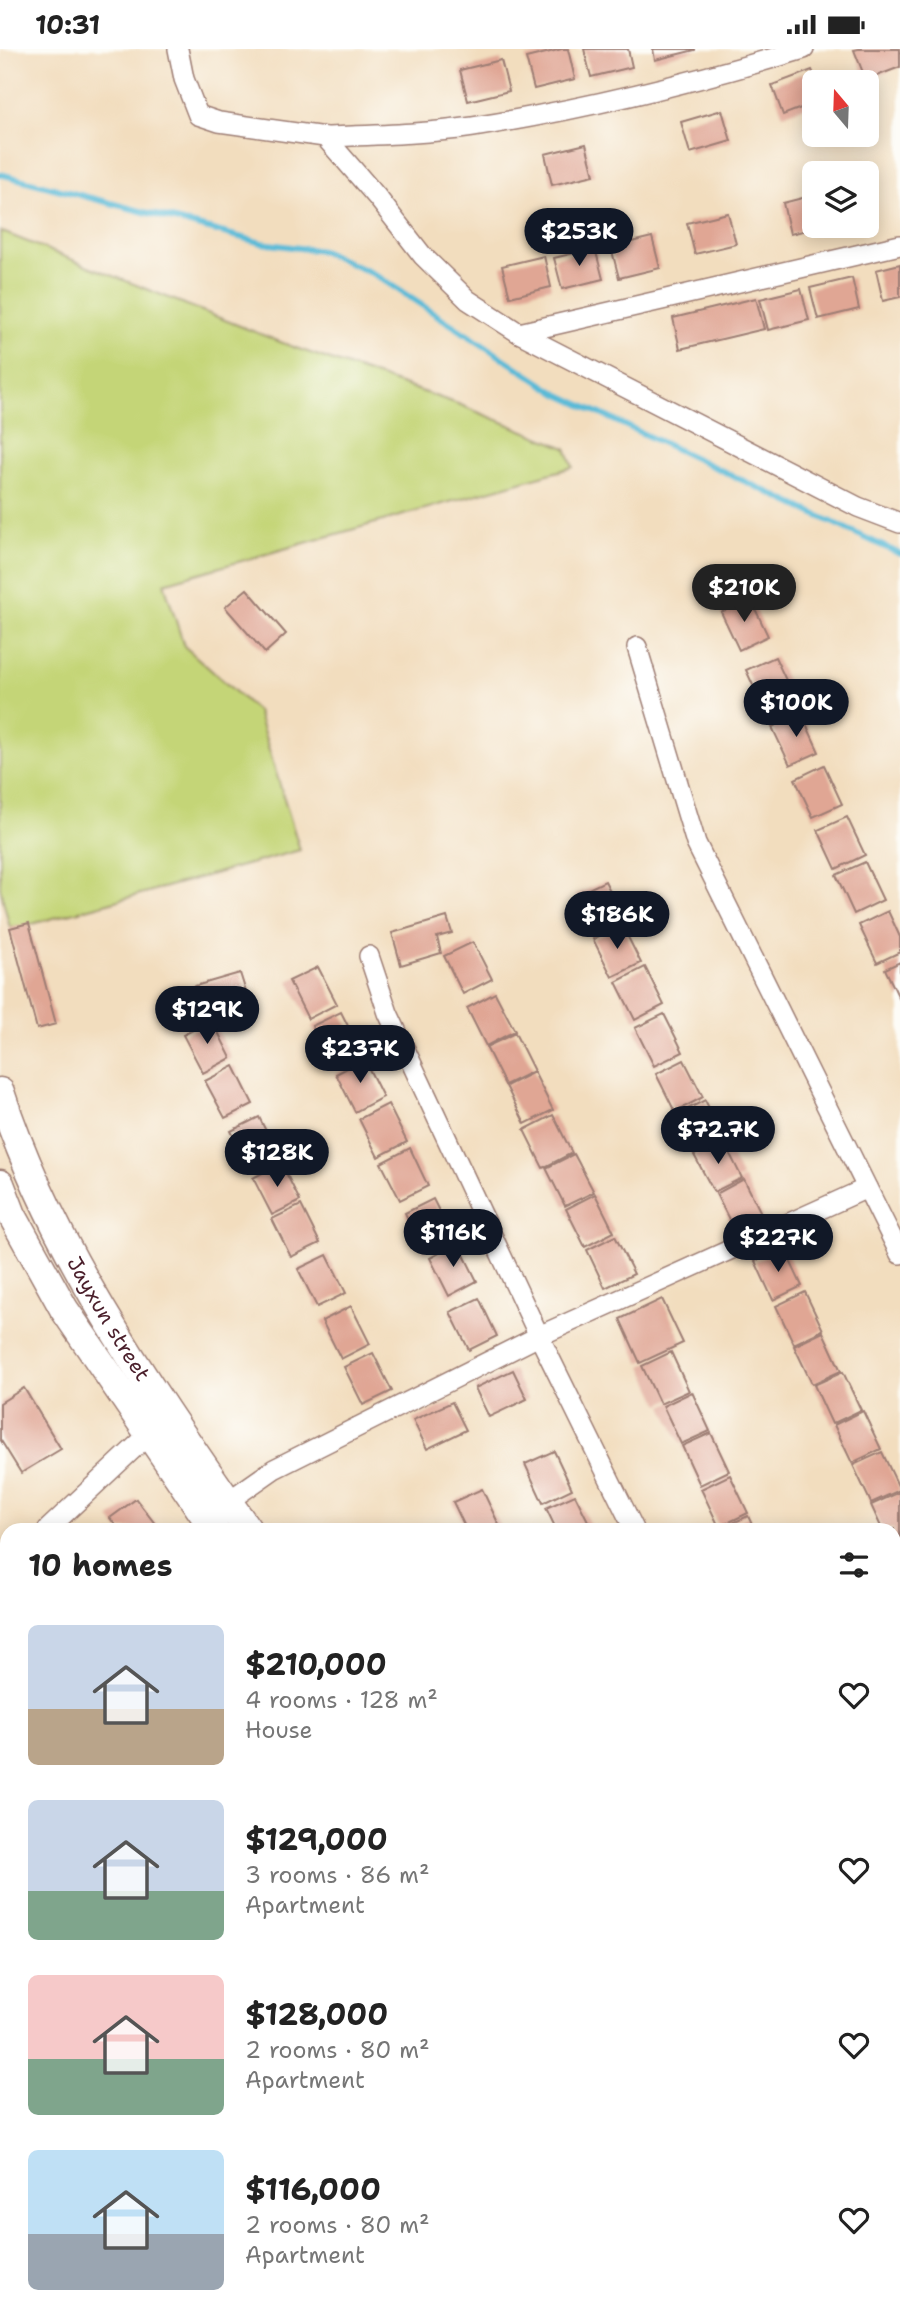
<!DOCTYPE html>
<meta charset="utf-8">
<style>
body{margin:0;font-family:"Shantell Sans",sans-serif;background:#f6f6f6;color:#222;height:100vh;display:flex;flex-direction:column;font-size:26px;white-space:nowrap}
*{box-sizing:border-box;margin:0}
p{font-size:23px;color:#767676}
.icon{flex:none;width:38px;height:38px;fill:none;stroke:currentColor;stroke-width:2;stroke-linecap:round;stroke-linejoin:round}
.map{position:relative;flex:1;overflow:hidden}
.drawer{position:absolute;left:0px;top:1474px;width:901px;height:800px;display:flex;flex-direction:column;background:#fff;border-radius:21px 21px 0 0;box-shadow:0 4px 18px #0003}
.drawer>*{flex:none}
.needle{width:46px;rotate:341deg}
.fabs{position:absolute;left:802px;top:21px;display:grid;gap:14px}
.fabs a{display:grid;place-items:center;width:77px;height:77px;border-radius:10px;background:#fff;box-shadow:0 4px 18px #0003;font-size:35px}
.price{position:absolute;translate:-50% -60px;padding:0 16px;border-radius:24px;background:#111827;color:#fff;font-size:23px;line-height:46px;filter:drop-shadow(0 2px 4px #0008)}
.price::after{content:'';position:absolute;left:50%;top:42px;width:21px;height:16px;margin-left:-10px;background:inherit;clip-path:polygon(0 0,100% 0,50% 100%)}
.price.on{background:#222;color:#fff}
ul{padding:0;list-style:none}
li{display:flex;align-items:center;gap:21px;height:175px;padding:0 28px}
li span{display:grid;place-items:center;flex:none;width:196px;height:140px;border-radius:10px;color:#555}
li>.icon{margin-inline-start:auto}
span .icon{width:84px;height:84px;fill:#fffc;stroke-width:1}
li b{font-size:30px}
h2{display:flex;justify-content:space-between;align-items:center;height:84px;padding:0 28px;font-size:30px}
.status{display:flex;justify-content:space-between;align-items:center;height:49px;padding:0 35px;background:#fff;direction:ltr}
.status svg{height:19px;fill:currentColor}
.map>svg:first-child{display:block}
</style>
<div class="status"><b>10:31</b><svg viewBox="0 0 49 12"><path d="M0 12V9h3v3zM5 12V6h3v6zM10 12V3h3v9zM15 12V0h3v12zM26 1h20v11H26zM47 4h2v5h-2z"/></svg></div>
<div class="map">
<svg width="900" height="2273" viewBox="0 0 900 2273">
<rect width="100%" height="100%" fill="#fdfcf7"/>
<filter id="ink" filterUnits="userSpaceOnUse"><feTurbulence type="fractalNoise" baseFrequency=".0143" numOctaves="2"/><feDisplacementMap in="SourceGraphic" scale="14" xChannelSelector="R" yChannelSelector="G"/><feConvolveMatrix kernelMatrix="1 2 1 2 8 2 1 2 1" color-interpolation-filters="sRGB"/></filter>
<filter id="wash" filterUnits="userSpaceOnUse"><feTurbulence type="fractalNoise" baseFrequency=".00686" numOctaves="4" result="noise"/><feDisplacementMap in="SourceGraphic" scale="28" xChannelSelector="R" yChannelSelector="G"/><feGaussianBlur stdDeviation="1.57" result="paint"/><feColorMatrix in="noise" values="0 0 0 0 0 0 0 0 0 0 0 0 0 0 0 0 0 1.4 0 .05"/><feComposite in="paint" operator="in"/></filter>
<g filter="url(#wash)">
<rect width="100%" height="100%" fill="#f2ddbe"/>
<path fill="#c4d577" stroke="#877a51" stroke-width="2" d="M 0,182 L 293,298 L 458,355 L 566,399 L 573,418 L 164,534 L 184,597 L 257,662 L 300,801 L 32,875 L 10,879 L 0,839 Z"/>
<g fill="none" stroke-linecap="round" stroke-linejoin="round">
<path stroke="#59bad7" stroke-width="6" d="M 0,125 L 262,194 L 322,202 L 374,225 L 558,345 L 900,505"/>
</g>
<g id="blocks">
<g fill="#e0a694">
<path d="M 562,0 L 568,0 L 575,30 L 534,40 L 526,9 Z"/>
<path d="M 584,0 L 628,0 L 632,18 L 591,28 Z"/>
<path d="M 653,0 L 695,0 L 695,1 L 655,11 Z"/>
<path d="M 858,0 L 900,0 L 900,18 L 866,31 L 854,1 Z"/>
<path d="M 501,11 L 509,42 L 468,52 L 460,21 Z"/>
<path d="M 812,21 L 817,33 L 814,33 L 814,54 L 783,66 L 772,36 Z"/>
<path d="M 722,61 L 731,92 L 690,104 L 681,73 Z"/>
<path d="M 586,95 L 594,126 L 552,136 L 545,105 Z"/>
<path d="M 814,146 L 814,177 L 820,178 L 790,185 L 783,154 Z"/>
<path d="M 728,164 L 736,195 L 695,205 L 687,174 Z"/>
<path d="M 652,188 L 660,219 L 619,229 L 611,198 Z"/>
<path d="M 595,199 L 603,230 L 562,240 L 554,209 Z"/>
<path d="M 544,207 L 551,238 L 510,248 L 502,217 Z"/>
<path d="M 900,215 L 900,248 L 883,252 L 876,221 Z"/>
<path d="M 852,229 L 859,260 L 818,270 L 810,239 Z"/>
<path d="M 801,240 L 809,271 L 768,281 L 760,250 Z"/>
<path d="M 756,249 L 764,280 L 680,300 L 673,269 Z"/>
<path d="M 247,540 L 286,585 L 265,604 L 225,558 Z"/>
<path d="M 750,549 L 768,587 L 739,601 L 721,563 Z"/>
<path d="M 775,608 L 793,646 L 764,660 L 746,621 Z"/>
<path d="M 801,664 L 819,703 L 790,716 L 772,678 Z"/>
<path d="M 824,716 L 842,755 L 813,768 L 795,730 Z"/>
<path d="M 847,768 L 865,806 L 836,820 L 818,781 Z"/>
<path d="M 865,813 L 883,851 L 854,865 L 836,826 Z"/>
<path d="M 605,832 L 624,870 L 595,884 L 576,846 Z"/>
<path d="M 888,862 L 900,888 L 900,903 L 877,914 L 859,876 Z"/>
<path d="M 447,868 L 452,884 L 437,888 L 441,904 L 401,916 L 392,884 Z"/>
<path d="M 29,874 L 56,975 L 37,980 L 10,879 Z"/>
<path d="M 622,876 L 641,914 L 612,928 L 593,890 Z"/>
<path d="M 473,893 L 492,930 L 463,945 L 444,907 Z"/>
<path d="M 900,913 L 900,951 L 885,920 Z"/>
<path d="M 318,918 L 337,955 L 308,970 L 289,932 Z"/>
<path d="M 645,918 L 664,956 L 635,971 L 616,933 Z"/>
<path d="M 240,924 L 246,943 L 176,964 L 171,944 Z"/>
<path d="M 495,944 L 515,982 L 486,997 L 467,959 Z"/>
<path d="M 341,963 L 360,1001 L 331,1015 L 312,977 Z"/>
<path d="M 664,965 L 683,1003 L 654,1017 L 635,979 Z"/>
<path d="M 212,971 L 231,1009 L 203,1024 L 183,986 Z"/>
<path d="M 515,984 L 534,1022 L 505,1036 L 486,998 Z"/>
<path d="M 364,1010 L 383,1048 L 355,1063 L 336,1025 Z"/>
<path d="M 684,1011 L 703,1048 L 675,1063 L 656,1025 Z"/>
<path d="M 234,1017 L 253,1055 L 225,1069 L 205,1032 Z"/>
<path d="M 534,1023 L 553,1061 L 525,1075 L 506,1037 Z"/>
<path d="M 705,1051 L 724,1089 L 695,1104 L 676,1066 Z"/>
<path d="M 388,1055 L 407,1093 L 378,1108 L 359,1070 Z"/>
<path d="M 553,1066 L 572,1104 L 543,1119 L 524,1081 Z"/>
<path d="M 259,1068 L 278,1106 L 250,1120 L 231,1082 Z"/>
<path d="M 723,1091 L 742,1129 L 714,1143 L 694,1106 Z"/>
<path d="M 410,1099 L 428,1137 L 400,1151 L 381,1114 Z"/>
<path d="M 574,1105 L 594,1143 L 565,1157 L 546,1119 Z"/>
<path d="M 281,1114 L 300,1152 L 272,1166 L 253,1129 Z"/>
<path d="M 744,1130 L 763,1168 L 735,1182 L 716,1145 Z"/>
<path d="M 595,1145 L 614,1183 L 585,1198 L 566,1160 Z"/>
<path d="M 433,1150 L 452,1188 L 424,1202 L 405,1164 Z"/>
<path d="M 301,1156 L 320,1194 L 291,1208 L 272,1170 Z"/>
<path d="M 615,1187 L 634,1225 L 605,1239 L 587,1201 Z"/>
<path d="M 458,1194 L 477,1232 L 449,1247 L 430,1209 Z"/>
<path d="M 784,1199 L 802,1237 L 773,1251 L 755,1212 Z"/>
<path d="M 327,1206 L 346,1244 L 317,1258 L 298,1220 Z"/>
<path d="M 805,1243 L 823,1281 L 794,1295 L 776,1257 Z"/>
<path d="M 479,1249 L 497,1287 L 469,1301 L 450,1263 Z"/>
<path d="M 662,1250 L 683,1294 L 640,1314 L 620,1270 Z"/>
<path d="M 351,1257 L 370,1295 L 341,1310 L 322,1272 Z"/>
<path d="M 823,1283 L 841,1322 L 812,1335 L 794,1297 Z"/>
<path d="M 671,1303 L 689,1342 L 660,1355 L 642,1317 Z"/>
<path d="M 373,1304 L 392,1342 L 363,1356 L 344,1318 Z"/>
<path d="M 513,1321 L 527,1350 L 489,1368 L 475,1339 Z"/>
<path d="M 843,1323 L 861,1361 L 832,1375 L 814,1336 Z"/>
<path d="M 24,1339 L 61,1400 L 21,1424 L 0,1390 L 0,1354 Z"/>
<path d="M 692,1343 L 710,1382 L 681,1395 L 663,1357 Z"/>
<path d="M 452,1353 L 466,1381 L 427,1400 L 413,1371 Z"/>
<path d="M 863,1362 L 881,1400 L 852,1414 L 834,1376 Z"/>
<path d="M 711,1384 L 729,1422 L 700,1436 L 682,1397 Z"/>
<path d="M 554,1402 L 572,1440 L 543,1454 L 525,1415 Z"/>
<path d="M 882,1403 L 900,1441 L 871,1454 L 853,1416 Z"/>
<path d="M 730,1426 L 748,1464 L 719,1478 L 701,1440 Z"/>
<path d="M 482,1440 L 500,1478 L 495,1480 L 466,1480 L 453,1453 Z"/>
<path d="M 900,1443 L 900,1490 L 894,1493 L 894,1480 L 882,1480 L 871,1456 Z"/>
<path d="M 575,1446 L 592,1480 L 556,1480 L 546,1459 Z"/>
<path d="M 136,1450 L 159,1480 L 118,1480 L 110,1469 Z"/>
<path d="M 748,1467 L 754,1480 L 720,1480 Z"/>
<path d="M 900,1779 L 900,1826 L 894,1829 L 894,1782 Z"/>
<path d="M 3,1840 L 7,1840 L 7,1875 L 0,1875 Z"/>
<path d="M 0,1893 L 7,1894 L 7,1929 L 0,1928 Z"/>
<path d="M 0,1951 L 7,1952 L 7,1987 L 0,1986 Z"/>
<path d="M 0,2009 L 7,2009 L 7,2044 L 0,2043 Z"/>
<path d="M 0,2066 L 7,2067 L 7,2102 L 0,2101 Z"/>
<path d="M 0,2122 L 7,2122 L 4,2157 L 0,2157 Z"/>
<path d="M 894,2154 L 900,2165 L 900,2194 L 894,2197 Z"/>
<path d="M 900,2202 L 900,2232 L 894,2221 L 894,2205 Z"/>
<path d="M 78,2266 L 110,2266 L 110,2273 L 77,2271 Z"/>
<path d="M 272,2266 L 304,2268 L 303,2273 L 271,2273 Z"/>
<path d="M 425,2266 L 463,2266 L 467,2272 L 429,2273 Z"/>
<path d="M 573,2266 L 585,2266 L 587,2273 L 551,2273 Z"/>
</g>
</g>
</g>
<g filter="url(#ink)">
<use href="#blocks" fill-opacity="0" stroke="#9e7e74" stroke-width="2"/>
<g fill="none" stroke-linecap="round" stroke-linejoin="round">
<defs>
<g id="minor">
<path d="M 178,0 L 184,30 L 198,66 L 219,73 L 325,88 L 377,148 L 423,207 L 468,251 L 519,284 L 858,458 L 900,474"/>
<path d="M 325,88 C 374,86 425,85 473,78 C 586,60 695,33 804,0"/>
<path d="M 519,284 L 900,196"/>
<path d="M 637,598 L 696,794 L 900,1205"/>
<path d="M 369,907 L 388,964 L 539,1287 L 634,1480"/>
<path d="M 227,1453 L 274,1420 L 539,1287 L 867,1139"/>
<path d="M 48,1480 L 148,1386"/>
<path d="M 0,1527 L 7,1520"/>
<path d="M 0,1630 L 7,1643"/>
<path d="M 894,1691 L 900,1688"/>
<path d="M 0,1704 L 7,1680"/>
<path d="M 894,2001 L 900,2012"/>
<path d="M 394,2266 L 398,2273"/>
<path d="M 126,2273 L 127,2266"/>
<path d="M 318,2273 L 318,2266"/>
<path d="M 710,2273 L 718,2266"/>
</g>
<g id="highway">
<path id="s1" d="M 0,1043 C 52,1203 152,1343 247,1480"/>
<path d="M 0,1135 L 12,1166 L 64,1260 L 214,1480"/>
<path d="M 745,2266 L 750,2273"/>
<path d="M 782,2266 L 786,2273"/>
</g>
</defs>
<use href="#minor" stroke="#9e7e74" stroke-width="22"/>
<use href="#highway" stroke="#9e7e74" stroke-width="31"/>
<use href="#minor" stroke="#fff" stroke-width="19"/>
<use href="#highway" stroke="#fff" stroke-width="28"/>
</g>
</g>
<g text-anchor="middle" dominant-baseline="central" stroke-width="5" stroke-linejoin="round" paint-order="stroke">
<g font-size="21" fill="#4a1f2b" stroke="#fdfcf7">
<text stroke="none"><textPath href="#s1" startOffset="252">Jayxun street</textPath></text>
</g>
</g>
</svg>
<div class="fabs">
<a><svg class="needle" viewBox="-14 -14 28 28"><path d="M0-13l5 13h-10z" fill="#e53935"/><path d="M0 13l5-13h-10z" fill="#767676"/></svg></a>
<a><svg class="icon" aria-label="layers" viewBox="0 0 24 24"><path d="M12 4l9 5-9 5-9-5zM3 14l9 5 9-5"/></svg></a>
</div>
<b class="price" style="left:579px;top:219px">$253K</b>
<b class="price on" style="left:744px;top:575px">$210K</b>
<b class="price" style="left:796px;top:690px">$100K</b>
<b class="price" style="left:617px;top:902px">$186K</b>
<b class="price" style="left:207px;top:997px">$129K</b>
<b class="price" style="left:360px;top:1036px">$237K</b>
<b class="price" style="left:718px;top:1117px">$72.7K</b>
<b class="price" style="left:277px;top:1140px">$128K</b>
<b class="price" style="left:453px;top:1220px">$116K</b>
<b class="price" style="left:778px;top:1225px">$227K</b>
<section class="drawer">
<h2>10 homes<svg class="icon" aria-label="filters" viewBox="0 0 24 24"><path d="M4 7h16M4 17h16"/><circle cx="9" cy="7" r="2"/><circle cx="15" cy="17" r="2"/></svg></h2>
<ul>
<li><span style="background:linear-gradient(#c9d6e8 60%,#b9a48a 0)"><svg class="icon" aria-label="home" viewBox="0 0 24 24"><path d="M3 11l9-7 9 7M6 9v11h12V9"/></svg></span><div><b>$210,000</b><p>4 rooms · 128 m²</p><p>House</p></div><svg class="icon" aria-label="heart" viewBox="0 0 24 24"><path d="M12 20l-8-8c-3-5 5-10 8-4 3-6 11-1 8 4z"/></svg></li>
<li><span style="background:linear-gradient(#c9d6e8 65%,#7fa58c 0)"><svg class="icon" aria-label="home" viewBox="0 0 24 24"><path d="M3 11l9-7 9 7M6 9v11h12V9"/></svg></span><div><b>$129,000</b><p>3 rooms · 86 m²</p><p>Apartment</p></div><svg class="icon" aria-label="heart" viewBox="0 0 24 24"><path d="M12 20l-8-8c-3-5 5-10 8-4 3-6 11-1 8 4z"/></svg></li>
<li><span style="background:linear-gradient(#f6c9c9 60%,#7fa58c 0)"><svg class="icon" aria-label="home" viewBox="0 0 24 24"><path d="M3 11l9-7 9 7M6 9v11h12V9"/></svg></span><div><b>$128,000</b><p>2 rooms · 80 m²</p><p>Apartment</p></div><svg class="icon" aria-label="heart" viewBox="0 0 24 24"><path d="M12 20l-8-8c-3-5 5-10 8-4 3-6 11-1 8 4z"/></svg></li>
<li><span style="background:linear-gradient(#bfe0f5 60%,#9aa5b1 0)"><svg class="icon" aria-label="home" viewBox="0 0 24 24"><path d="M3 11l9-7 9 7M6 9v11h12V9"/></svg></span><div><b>$116,000</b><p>2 rooms · 80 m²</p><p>Apartment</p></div><svg class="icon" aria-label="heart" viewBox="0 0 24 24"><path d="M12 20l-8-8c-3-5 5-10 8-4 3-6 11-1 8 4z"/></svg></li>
</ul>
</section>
</div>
